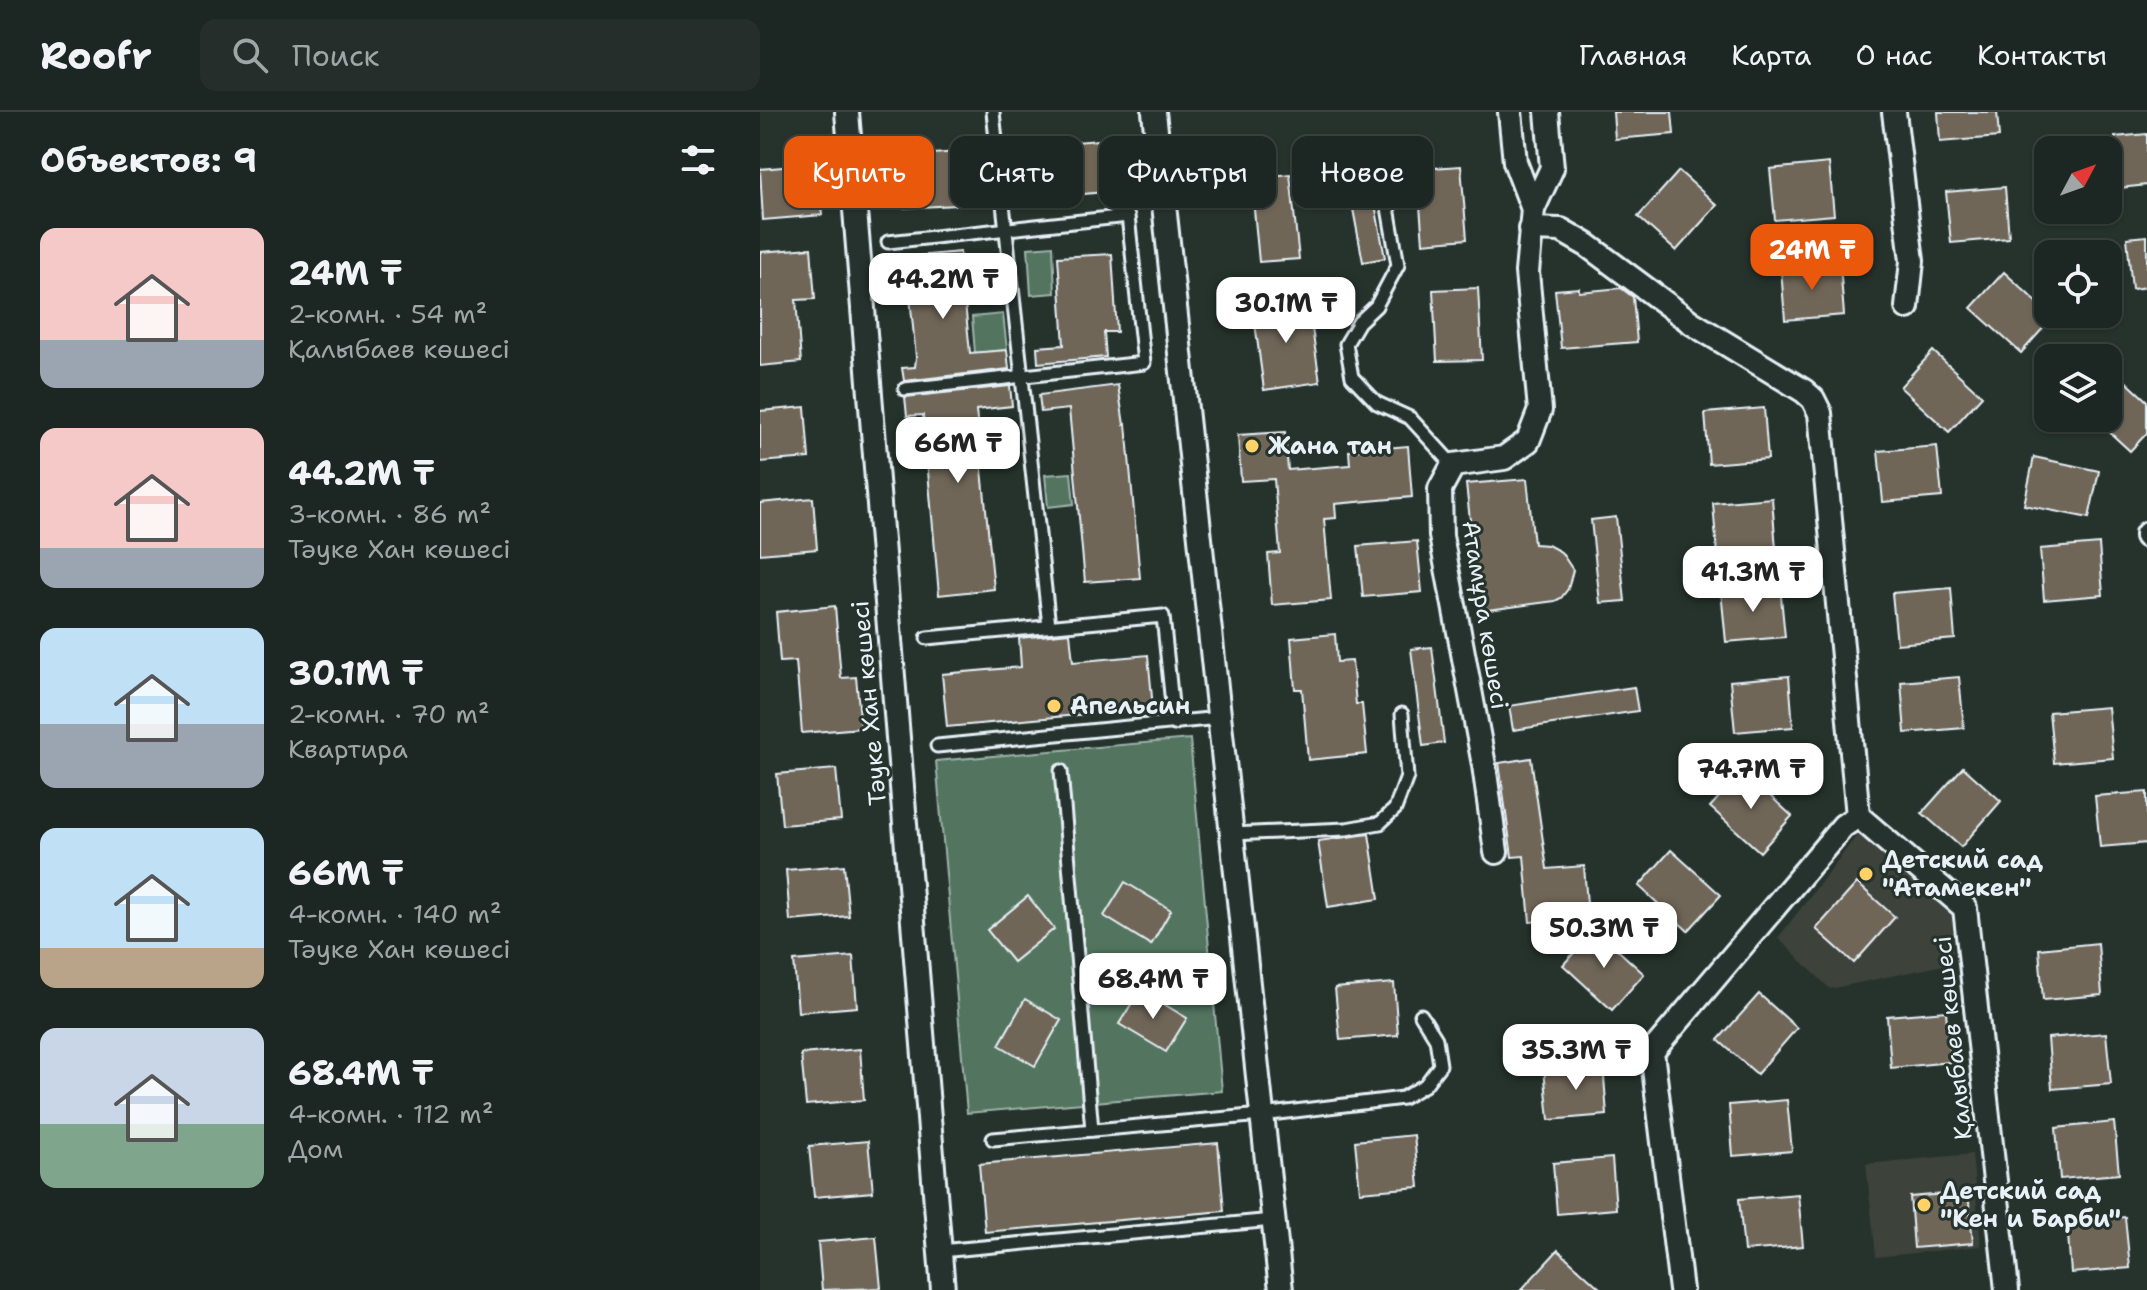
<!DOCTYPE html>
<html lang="ru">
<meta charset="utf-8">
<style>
body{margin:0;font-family:"Shantell Sans",sans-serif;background:#252e2a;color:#f1f3f6;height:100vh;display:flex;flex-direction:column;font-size:30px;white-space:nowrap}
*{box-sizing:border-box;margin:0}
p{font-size:26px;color:#a0a5a5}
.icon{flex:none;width:44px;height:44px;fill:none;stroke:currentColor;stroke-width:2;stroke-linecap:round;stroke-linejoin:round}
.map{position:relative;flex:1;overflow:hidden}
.side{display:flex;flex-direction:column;background:#1c2622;width:760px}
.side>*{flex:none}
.guide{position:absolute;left:24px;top:24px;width:760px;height:72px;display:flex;gap:16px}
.needle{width:52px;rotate:49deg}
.tools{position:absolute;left:1274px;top:24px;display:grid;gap:16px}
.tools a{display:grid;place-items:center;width:88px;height:88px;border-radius:16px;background:#1c2622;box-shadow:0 2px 6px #0004,0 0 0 2px #3a4340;font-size:40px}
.price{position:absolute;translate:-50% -68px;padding:0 18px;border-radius:16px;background:#fff;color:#222;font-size:26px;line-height:52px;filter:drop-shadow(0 2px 4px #0008)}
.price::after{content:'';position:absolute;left:50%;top:48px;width:24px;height:18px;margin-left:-12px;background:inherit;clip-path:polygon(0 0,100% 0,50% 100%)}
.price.on{background:#ea580c;color:#fff}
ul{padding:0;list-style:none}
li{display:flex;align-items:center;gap:24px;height:200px;padding:0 40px}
li span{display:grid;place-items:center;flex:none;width:224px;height:160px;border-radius:16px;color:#555}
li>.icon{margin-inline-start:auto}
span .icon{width:96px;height:96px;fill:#fffc;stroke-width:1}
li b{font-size:34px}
h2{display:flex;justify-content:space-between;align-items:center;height:96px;padding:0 40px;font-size:34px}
.pill{padding:0 28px;border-radius:16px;background:#1c2622;box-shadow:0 2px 6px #0004,0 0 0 2px #3a4340;font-size:28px;line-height:72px}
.pill.on{background:#ea580c;color:#fff}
header{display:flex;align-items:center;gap:48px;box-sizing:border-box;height:112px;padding:0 40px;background:#1c2622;border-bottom:2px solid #3a4340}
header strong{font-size:38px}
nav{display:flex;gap:44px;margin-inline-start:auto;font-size:28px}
.search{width:560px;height:72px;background:#252e2a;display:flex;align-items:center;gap:20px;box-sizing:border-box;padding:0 28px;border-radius:16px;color:#a0a5a5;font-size:30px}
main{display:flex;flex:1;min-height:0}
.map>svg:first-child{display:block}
</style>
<header>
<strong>Roofr</strong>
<div class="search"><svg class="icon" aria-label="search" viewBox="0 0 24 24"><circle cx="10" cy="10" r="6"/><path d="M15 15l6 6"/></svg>Поиск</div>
<nav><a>Главная</a><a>Карта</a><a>О нас</a><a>Контакты</a></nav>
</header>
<main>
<section class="side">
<h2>Объектов: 9<svg class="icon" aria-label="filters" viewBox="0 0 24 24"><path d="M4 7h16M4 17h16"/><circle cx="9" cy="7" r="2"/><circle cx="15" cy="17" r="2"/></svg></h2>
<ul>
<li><span style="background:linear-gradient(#f6c9c9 70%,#9aa5b1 0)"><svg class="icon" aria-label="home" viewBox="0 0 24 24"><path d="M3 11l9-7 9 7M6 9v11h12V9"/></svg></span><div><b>24M ₸</b><p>2-комн. · 54 m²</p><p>Қалыбаев көшесі</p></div></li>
<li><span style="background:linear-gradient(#f6c9c9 75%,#9aa5b1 0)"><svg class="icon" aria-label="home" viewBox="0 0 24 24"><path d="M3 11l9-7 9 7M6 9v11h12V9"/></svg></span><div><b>44.2M ₸</b><p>3-комн. · 86 m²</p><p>Тәуке Хан көшесі</p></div></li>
<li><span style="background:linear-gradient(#bfe0f5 60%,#9aa5b1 0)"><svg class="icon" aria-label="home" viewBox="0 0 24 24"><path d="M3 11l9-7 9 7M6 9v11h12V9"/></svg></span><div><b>30.1M ₸</b><p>2-комн. · 70 m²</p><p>Квартира</p></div></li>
<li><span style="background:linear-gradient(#bfe0f5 75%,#b9a48a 0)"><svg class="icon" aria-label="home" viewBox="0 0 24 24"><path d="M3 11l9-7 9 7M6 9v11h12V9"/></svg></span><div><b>66M ₸</b><p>4-комн. · 140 m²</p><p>Тәуке Хан көшесі</p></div></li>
<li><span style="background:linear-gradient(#c9d6e8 60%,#7fa58c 0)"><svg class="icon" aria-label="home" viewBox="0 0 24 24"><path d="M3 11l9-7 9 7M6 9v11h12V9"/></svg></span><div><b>68.4M ₸</b><p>4-комн. · 112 m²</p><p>Дом</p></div></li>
</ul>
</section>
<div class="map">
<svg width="1387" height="1178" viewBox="0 0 1387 1178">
<rect width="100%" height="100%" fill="#26332d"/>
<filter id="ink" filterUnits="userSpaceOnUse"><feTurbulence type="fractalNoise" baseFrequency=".0125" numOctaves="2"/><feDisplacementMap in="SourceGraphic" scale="16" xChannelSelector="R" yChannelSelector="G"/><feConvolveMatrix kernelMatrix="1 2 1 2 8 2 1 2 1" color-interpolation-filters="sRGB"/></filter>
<g filter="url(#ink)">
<g fill="#3c423a">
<path d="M 1098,722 L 1192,803 L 1193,851 L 1070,877 L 1018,826 Z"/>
<path d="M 1212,1042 L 1221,1134 L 1116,1145 L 1106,1052 Z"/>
</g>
<g fill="#53755f" stroke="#9eb3ac" stroke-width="2">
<path d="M 293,134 L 295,181 L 271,183 L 268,136 Z"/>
<path d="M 243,202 L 247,238 L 215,241 L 212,205 Z"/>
<path d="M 311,361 L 314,392 L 288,395 L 285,363 Z"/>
<path d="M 430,627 L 462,979 L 207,1001 L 176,649 Z"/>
</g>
<g fill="#706658" stroke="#e8f1f8" stroke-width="2">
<path d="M 853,0 L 912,0 L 914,22 L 855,27 Z"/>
<path d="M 1178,0 L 1237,0 L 1239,25 L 1180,30 Z"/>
<path d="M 1387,22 L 1387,73 L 1360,76 L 1355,25 Z"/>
<path d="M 339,28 L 344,80 L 272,87 L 267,34 Z"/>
<path d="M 209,39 L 214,92 L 142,96 L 137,45 Z"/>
<path d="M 1069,51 L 1074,103 L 1015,108 L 1010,57 Z"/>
<path d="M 57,52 L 62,103 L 3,108 L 0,57 Z"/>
<path d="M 701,54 L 707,127 L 663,131 L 657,57 Z"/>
<path d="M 919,59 L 957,93 L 916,139 L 878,105 Z"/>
<path d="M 530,62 L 539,147 L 499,150 L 491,66 Z"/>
<path d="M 1245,75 L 1249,126 L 1191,131 L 1186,80 Z"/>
<path d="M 612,76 L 625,146 L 603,150 L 590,81 Z"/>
<path d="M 1387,124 L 1387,175 L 1372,177 L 1367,126 Z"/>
<path d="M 51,136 L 55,187 L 36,188 L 41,250 L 0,254 L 0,140 Z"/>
<path d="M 200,140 L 210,241 L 247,238 L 249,257 L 144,269 L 142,256 L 155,255 L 156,245 L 146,145 Z"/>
<path d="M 352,142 L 357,220 L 344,220 L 346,245 L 278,251 L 277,235 L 304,233 L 298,145 Z"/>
<path d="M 1080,152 L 1084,203 L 1025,208 L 1021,157 Z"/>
<path d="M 1244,160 L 1293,205 L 1261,241 L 1211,196 Z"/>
<path d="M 718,176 L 722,248 L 677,249 L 673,178 Z"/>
<path d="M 819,176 L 819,180 L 861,176 L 873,185 L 877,230 L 801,236 L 795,178 Z"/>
<path d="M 548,189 L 560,270 L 504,278 L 493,196 Z"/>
<path d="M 1173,239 L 1222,284 L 1189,320 L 1140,275 Z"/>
<path d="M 1348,253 L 1387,289 L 1387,321 L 1370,339 L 1334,306 L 1348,306 Z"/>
<path d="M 358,273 L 364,313 L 366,312 L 380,466 L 325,470 L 309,297 L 281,300 L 279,283 Z"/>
<path d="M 250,274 L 252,294 L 216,298 L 234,477 L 179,483 L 163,303 L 147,304 L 145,285 Z"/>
<path d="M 45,295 L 49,346 L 0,350 L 0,299 Z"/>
<path d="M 1004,296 L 1008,347 L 949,352 L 945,301 Z"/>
<path d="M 525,320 L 528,358 L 590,353 L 589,339 L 648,334 L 652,385 L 575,392 L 576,406 L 564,407 L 571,488 L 512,493 L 508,442 L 520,441 L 514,367 L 481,369 L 478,323 Z"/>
<path d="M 1177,334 L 1182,385 L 1123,390 L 1118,339 Z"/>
<path d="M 1274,345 L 1339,359 L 1329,406 L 1264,393 Z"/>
<path d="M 767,367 L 774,432 L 788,433 L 801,440 L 813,458 L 808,477 L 801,486 L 795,489 L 720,499 L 706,372 Z"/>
<path d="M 53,386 L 57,437 L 0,442 L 0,391 Z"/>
<path d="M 1012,386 L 1016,437 L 957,442 L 953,391 Z"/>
<path d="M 856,405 L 865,489 L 840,491 L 831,408 Z"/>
<path d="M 657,429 L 662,480 L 603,485 L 598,434 Z"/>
<path d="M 1339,432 L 1343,483 L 1284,488 L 1280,437 Z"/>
<path d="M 1020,474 L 1025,525 L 966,530 L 961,479 Z"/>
<path d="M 1191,476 L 1195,527 L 1137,532 L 1132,481 Z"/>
<path d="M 75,494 L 81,566 L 96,565 L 101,616 L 42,621 L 36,549 L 20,550 L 16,500 Z"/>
<path d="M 310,521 L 313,550 L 388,543 L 393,596 L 187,615 L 182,562 L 261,555 L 259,526 Z"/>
<path d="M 575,522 L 577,550 L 592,549 L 596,592 L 602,592 L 607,642 L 548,648 L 542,577 L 535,577 L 531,526 Z"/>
<path d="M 672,535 L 684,631 L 663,634 L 651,537 Z"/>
<path d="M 1029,564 L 1033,615 L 975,620 L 970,569 Z"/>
<path d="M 1199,565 L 1204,616 L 1145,621 L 1141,570 Z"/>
<path d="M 874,575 L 878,599 L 753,618 L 749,594 Z"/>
<path d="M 1348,595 L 1353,646 L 1294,651 L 1289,600 Z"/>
<path d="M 771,646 L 787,757 L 824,754 L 828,805 L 770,810 L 764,744 L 752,745 L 739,651 Z"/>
<path d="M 1203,655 L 1241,689 L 1201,735 L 1162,701 Z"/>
<path d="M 76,657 L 81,708 L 22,713 L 17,662 Z"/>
<path d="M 983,659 L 1032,704 L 1000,740 L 950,695 Z"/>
<path d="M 1387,680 L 1387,731 L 1340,735 L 1335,684 Z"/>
<path d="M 609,722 L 619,787 L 568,795 L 558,729 Z"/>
<path d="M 911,738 L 961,783 L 928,819 L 879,774 Z"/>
<path d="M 84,753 L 89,804 L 30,809 L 26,758 Z"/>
<path d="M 365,770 L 411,798 L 391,833 L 344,804 Z"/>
<path d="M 1097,771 L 1135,805 L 1094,851 L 1056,817 Z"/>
<path d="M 268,784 L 294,817 L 253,850 L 227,818 Z"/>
<path d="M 835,817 L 884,862 L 852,898 L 803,853 Z"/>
<path d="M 1338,831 L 1342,883 L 1283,888 L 1279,837 Z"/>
<path d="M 93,844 L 97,895 L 38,900 L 34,849 Z"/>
<path d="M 634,871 L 638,923 L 580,928 L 575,876 Z"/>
<path d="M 380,878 L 427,906 L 406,940 L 359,912 Z"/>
<path d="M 999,882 L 1037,916 L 997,962 L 958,928 Z"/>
<path d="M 265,887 L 301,908 L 275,954 L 239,933 Z"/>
<path d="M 1186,899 L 1190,950 L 1131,956 L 1127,904 Z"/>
<path d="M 1346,921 L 1351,972 L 1292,977 L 1288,926 Z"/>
<path d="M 100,937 L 104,988 L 46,993 L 41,942 Z"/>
<path d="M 843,952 L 847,1003 L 789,1008 L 784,957 Z"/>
<path d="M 1027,988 L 1032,1039 L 973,1044 L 969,993 Z"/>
<path d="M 1354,1010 L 1359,1062 L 1300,1067 L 1296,1016 Z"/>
<path d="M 654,1023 L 659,1075 L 600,1080 L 595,1029 Z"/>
<path d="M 108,1029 L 113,1080 L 54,1085 L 49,1034 Z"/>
<path d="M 458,1031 L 464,1099 L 225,1120 L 219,1052 Z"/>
<path d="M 852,1046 L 856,1097 L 797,1102 L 793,1051 Z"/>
<path d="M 1208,1080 L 1213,1131 L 1154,1136 L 1150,1085 Z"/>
<path d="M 1038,1082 L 1043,1134 L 984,1139 L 979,1087 Z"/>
<path d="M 1365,1105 L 1370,1156 L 1311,1161 L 1307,1110 Z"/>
<path d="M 116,1125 L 121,1176 L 62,1178 L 58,1130 Z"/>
<path d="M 798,1138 L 842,1178 L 761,1178 Z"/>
</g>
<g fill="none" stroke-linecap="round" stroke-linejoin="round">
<defs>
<g id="lane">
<path d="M 233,0 L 289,514"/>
<path d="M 626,84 L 638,153 L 616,194 L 599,210 L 586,232 L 592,265 L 617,291 L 650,306 L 693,353"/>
<path d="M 128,130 L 368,104 L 384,251 L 145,277"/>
<path d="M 167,526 L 403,504 L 414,612"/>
<path d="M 177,634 L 459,606"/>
<path d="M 301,659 L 332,1018"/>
<path d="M 472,722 L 586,717 L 620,711 L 635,697 L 647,665 L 642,602"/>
<path d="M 233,1027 L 502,1003 L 643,986 L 665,973 L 680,953 L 676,927 L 661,903"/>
<path d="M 180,1139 L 513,1108"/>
</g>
<g id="street">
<path d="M 87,0 L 183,1178"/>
<path d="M 394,0 L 521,1178"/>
<path d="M 750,0 L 755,50 L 773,97"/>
<path d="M 1134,0 L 1152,149 L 1147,195"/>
<path d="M 770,117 L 801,118 L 827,133 L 932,211 L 1044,279 L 1053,287 L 1060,301 L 1098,704 L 1205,796 L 1247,1178"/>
<path d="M 1387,422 L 1387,424"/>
<path d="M 736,740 L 724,653 L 681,424 L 680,377 L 693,353 L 744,346 L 768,329 L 780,298 L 767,160 L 773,97 L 792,56 L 787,0"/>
<path d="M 921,1178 L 892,940 L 1083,714 L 1098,704"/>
</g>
</defs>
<use href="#lane" stroke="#e8f1f8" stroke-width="17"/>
<use href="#street" stroke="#e8f1f8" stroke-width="28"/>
<use href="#lane" stroke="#26332d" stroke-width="11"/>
<use href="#street" stroke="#26332d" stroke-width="22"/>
</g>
</g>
<g fill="#ffd166" stroke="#26332d" stroke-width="3">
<circle cx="492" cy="334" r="8"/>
<circle cx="294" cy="594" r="8"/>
<circle cx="1106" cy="762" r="8"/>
<circle cx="1164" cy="1093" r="8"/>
</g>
<g text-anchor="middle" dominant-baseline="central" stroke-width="6" stroke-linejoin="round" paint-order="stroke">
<g font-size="24" font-weight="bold" fill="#e8f1f8" stroke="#26332d" text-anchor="start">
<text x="508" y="334">Жана тан</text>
<text x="310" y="594">Апельсин</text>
<text x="1122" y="748">Детский сад<tspan x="1122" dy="28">"Атамекен"</tspan></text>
<text x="1180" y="1079">Детский сад<tspan x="1180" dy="28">"Кен и Барби"</tspan></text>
</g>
<g font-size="24" fill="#e8f1f8" stroke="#26332d">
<text transform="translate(725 503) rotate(81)">Атамұра көшесі</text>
<text transform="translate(109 591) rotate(-95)">Тәуке Хан көшесі</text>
<text transform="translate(1193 926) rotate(-96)">Қалыбаев көшесі</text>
</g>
</g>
</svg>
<div class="tools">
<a><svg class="needle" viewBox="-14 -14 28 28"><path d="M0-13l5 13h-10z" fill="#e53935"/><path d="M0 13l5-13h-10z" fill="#a0a5a5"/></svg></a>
<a><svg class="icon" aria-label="locate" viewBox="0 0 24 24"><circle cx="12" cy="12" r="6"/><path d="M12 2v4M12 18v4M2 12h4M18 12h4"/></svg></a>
<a><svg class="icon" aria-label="layers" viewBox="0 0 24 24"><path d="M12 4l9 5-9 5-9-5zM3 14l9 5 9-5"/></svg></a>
</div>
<b class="price on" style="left:1052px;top:180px">24M ₸</b>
<b class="price" style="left:183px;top:209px">44.2M ₸</b>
<b class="price" style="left:526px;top:233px">30.1M ₸</b>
<b class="price" style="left:198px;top:373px">66M ₸</b>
<b class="price" style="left:993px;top:502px">41.3M ₸</b>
<b class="price" style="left:991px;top:699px">74.7M ₸</b>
<b class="price" style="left:844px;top:858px">50.3M ₸</b>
<b class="price" style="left:393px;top:909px">68.4M ₸</b>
<b class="price" style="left:816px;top:980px">35.3M ₸</b>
<div class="guide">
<a class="pill on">Купить</a>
<a class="pill">Снять</a>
<a class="pill">Фильтры</a>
<a class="pill">Новое</a>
</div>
</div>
</main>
